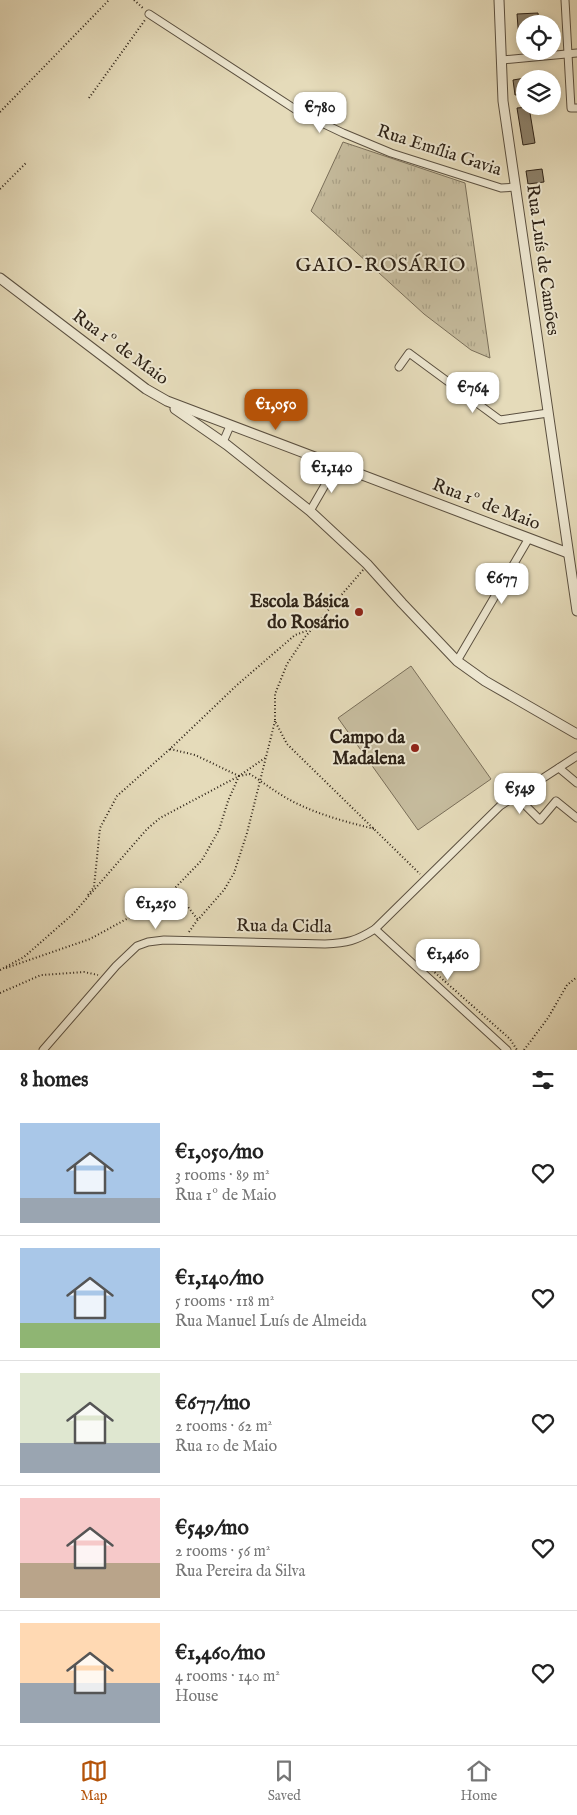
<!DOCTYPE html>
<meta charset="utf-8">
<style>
body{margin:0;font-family:"IM FELL English",serif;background:#f6f6f6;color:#222;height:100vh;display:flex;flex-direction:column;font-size:19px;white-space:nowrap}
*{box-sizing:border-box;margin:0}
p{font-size:16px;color:#767676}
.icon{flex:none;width:28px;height:28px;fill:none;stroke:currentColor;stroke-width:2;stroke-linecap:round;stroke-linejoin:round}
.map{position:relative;height:1050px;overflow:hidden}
.details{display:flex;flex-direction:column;background:#fff;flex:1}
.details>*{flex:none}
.controls{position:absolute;left:516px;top:15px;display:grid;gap:10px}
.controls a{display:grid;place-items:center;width:45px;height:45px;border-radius:50%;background:#fff;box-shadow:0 2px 8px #0003;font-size:25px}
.price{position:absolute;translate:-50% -42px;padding:0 11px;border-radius:10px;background:#fff;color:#222;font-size:16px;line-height:32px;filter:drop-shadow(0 1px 2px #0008)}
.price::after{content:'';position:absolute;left:50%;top:30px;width:15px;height:11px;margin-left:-8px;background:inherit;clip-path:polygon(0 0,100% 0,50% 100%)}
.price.on{background:#b45309;color:#fff}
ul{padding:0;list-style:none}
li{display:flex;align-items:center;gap:15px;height:125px;padding:0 20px}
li+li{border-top:1px solid #e0e0e0}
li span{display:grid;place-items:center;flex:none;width:140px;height:100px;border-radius:0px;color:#555}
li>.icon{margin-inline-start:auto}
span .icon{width:60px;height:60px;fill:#fffc;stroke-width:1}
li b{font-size:21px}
h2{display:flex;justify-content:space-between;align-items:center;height:60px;padding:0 20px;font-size:21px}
.tabs{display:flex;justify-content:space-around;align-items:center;height:70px;border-top:1px solid #e0e0e0;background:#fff;font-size:14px;color:#767676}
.tabs a{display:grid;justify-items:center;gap:2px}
.tabs .on{color:#b45309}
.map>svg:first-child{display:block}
</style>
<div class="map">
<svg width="577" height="1050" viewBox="0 0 577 1050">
<defs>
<pattern id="grass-tufts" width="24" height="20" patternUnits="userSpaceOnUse" patternTransform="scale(1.25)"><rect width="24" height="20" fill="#c6bc9e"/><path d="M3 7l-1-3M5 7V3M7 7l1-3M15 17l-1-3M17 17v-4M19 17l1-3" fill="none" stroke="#aaa187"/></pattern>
</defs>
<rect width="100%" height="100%" fill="#e5dbba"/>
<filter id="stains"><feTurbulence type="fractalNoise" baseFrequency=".004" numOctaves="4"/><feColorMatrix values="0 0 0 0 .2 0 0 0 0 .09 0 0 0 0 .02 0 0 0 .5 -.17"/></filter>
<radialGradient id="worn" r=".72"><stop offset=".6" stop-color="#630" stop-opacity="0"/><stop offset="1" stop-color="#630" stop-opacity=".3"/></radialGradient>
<path fill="url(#grass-tufts)" stroke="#7a6f5a" d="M 343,142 L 465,183 L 490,358 L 471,350 L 424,314 L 311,211 Z"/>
<path fill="#c6bc9e" stroke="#7a6f5a" d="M 411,666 L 491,779 L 418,830 L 338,718 Z"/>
<g fill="#8d826c" stroke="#2d2217">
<path d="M 538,13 L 539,24 L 525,24 L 525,40 L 519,40 L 517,14 Z"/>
<path d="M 525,78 L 525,94 L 515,95 L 513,80 Z"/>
<path d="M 529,107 L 535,143 L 523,145 L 517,108 Z"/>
<path d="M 542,169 L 544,182 L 528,184 L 526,171 Z"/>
</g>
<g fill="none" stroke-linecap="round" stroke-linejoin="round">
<defs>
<g id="minor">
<path d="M 565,0 L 571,108 L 577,108"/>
<path d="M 149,14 L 301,113 L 343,133 L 391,153 L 501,188 L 516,187"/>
<path d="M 502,60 L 577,53"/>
<path d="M 399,367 L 409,353 L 500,420 L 548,413"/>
<path d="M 223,442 L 230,426"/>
<path d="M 310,511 L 336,466"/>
<path d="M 457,661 L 529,538"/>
<path d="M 559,768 L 577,783"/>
<path d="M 515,795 L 540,820 L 556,801 L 577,818"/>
<path d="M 375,929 L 507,1050"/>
<path d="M 43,1050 L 116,966 L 137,946 L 148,942 L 164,940 L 325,944 C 347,943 356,941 375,929 L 500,806 L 577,756"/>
</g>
<g id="tertiary">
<path d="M 499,0 L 503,101 L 577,611"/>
<path d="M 0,278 L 146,389 L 167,401 L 568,553"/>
<path d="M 175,409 L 227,445 L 310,511 L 367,564 L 402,603 L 457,661 L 485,681 L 577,734"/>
</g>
</defs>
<use href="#minor" stroke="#5b5040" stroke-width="9"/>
<use href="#tertiary" stroke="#5b5040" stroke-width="11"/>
<g stroke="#2d2217" stroke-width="2" stroke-dasharray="1 2.5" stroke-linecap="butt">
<path d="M 134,0 L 144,9"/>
<path d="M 89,98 L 145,20"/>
<path d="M 0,112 L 109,0"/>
<path d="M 0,189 L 26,163"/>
<path d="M 363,570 L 305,637 L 287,664 L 275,694 L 275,721 L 287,744 L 420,874"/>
<path d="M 170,749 L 195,755 L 239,776"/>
<path d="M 88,895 L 94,887 L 100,828 L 117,796 L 170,749 L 237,685 L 295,635 L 309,630"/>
<path d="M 161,899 L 168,898 L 182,899 L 198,920"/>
<path d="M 189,932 L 196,922 L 224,890 L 234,873 L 247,833 L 275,721"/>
<path d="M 6,968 L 90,939 L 143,910 L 173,890 L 202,860 L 219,830 L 228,801 L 239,776 L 265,758"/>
<path d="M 0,970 L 24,957 L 73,914 L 147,829 L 160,818 L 239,776 L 250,774 C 267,785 282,797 300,805 C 323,816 350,823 375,829"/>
<path d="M 432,970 L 510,1039 L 517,1050"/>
<path d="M 0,993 L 41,975 L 84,972 L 98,975"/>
<path d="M 524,1050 L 548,1018 L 567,985 L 577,977"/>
</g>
<use href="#minor" stroke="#eee8d2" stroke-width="7"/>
<use href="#tertiary" stroke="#eee8d2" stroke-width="9"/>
</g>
<g fill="#8f2418" stroke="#eee8d2" stroke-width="2">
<circle cx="359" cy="612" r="5"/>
<circle cx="415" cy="748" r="5"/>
</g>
<g text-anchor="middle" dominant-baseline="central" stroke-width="4" stroke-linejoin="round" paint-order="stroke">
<g font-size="18" fill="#2d2217" stroke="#eee8d2">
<text transform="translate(439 151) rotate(18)">Rua Emília Gavia</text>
<text transform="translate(542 260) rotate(82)">Rua Luís de Camões</text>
<text transform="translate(120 348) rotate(36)">Rua 1º de Maio</text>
<text transform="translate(486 505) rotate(21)">Rua 1º de Maio</text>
<text transform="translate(284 927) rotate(1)">Rua da Cidla</text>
</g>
<g font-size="18" font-weight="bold" fill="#2d2217" stroke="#eee8d2" text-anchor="end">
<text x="349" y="602">Escola Básica<tspan x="349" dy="21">do Rosário</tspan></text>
<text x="405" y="738">Campo da<tspan x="405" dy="21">Madalena</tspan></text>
</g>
<g font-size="20" letter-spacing="1" fill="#2d2217" stroke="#eee8d2">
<text x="381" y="265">GAIO-ROSÁRIO</text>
</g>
</g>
<rect width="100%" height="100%" filter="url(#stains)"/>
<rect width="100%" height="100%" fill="url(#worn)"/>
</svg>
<div class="controls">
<a><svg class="icon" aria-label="locate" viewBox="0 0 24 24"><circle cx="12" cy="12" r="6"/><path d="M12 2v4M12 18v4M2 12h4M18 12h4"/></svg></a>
<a><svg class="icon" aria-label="layers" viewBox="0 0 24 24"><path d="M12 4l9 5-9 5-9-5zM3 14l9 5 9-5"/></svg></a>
</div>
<b class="price" style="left:320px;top:134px">€780</b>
<b class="price" style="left:473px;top:414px">€764</b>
<b class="price on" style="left:276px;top:431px">€1,050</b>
<b class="price" style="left:332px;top:494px">€1,140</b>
<b class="price" style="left:502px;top:605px">€677</b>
<b class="price" style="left:520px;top:815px">€549</b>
<b class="price" style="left:156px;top:930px">€1,250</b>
<b class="price" style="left:448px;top:981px">€1,460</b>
</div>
<section class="details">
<h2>8 homes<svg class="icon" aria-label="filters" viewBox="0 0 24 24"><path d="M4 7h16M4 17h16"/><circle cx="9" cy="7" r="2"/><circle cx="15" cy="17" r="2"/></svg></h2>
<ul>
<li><span style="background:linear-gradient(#a9c7e8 75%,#9aa5b1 0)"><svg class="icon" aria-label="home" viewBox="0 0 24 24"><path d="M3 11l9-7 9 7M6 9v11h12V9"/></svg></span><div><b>€1,050/mo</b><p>3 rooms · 89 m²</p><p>Rua 1º de Maio</p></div><svg class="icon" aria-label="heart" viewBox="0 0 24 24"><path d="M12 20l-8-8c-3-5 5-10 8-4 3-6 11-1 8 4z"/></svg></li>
<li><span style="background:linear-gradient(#a9c7e8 75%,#8fb573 0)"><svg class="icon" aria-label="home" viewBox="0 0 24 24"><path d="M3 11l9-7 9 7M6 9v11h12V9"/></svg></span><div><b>€1,140/mo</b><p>5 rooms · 118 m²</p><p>Rua Manuel Luís de Almeida</p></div><svg class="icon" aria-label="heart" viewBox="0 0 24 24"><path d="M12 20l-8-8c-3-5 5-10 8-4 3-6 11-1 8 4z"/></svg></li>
<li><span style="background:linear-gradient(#dfe7d0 70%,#9aa5b1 0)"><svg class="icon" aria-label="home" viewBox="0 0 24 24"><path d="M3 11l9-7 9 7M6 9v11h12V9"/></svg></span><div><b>€677/mo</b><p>2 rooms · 62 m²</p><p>Rua 10 de Maio</p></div><svg class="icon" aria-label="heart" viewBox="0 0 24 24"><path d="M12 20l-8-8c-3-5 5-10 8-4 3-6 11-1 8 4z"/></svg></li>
<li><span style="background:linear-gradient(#f6c9c9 65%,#b9a48a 0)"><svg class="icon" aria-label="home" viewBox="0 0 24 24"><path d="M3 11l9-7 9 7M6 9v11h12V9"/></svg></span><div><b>€549/mo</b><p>2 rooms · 56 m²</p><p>Rua Pereira da Silva</p></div><svg class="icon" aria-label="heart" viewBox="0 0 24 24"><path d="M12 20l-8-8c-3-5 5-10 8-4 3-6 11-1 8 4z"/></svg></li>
<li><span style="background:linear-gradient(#ffd9b3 60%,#9aa5b1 0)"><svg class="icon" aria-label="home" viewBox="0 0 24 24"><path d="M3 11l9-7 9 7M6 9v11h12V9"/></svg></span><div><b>€1,460/mo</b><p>4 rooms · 140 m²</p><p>House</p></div><svg class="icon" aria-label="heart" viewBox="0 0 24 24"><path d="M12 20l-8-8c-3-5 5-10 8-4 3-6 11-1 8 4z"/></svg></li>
</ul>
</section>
<nav class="tabs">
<a class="on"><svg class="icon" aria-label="map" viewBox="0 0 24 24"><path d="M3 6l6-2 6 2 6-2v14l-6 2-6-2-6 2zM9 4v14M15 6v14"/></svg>Map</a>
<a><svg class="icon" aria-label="saved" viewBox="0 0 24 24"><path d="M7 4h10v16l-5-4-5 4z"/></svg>Saved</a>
<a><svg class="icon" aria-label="home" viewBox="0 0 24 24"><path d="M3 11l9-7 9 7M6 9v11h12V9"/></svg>Home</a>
</nav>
